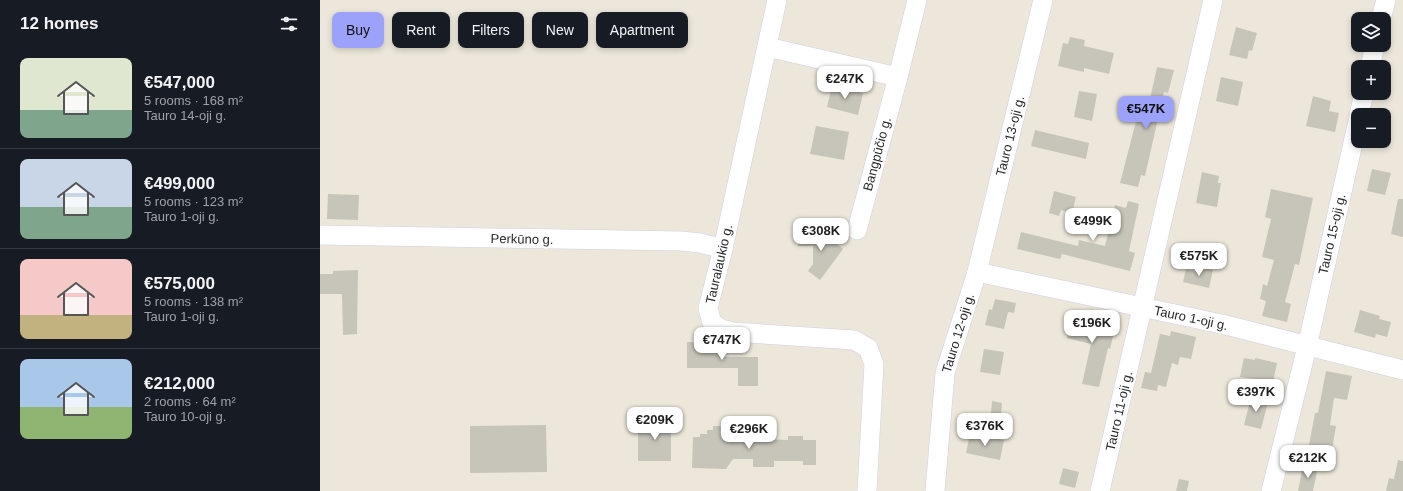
<!DOCTYPE html>
<meta charset="utf-8">
<style>
body{margin:0;font-family:Helvetica,sans-serif;background:#20242c;color:#f1f3f6;height:100vh;display:flex;flex-direction:column;font-size:15px;white-space:nowrap}
*{box-sizing:border-box;margin:0}
p{font-size:13px;color:#9ea1a6}
.icon{flex:none;width:22px;height:22px;fill:none;stroke:currentColor;stroke-width:2;stroke-linecap:round;stroke-linejoin:round}
.map{position:relative;flex:1;overflow:hidden}
.sheet{display:flex;flex-direction:column;background:#171b24;width:320px}
.sheet>*{flex:none}
.banner{position:absolute;left:12px;top:12px;width:380px;height:36px;display:flex;gap:8px}
.buttons{position:absolute;left:1031px;top:12px;display:grid;gap:8px}
.buttons a{display:grid;place-items:center;width:40px;height:40px;border-radius:8px;background:#171b24;box-shadow:0 2px 6px #0003;font-size:20px}
.price{position:absolute;translate:-50% -34px;padding:0 9px;border-radius:8px;background:#fff;color:#222;font-size:13px;line-height:26px;filter:drop-shadow(0 1px 2px #0008)}
.price::after{content:'';position:absolute;left:50%;top:24px;width:12px;height:9px;margin-left:-6px;background:inherit;clip-path:polygon(0 0,100% 0,50% 100%)}
.price.on{background:#9ca2fa;color:#111}
ul{padding:0;list-style:none}
li{display:flex;align-items:center;gap:12px;height:100px;padding:0 20px}
li+li{border-top:1px solid #363941}
li span{display:grid;place-items:center;flex:none;width:112px;height:80px;border-radius:8px;color:#555}
li>.icon{margin-inline-start:auto}
span .icon{width:48px;height:48px;fill:#fffc;stroke-width:1}
li b{font-size:17px}
h2{display:flex;justify-content:space-between;align-items:center;height:48px;padding:0 20px;font-size:17px}
.tag{padding:0 14px;border-radius:8px;background:#171b24;box-shadow:0 2px 6px #0003;font-size:14px;line-height:36px}
.tag.on{background:#9ca2fa;color:#111}
main{display:flex;flex:1;min-height:0}
.map>svg:first-child{display:block}
</style>
<main>
<section class="sheet">
<h2>12 homes<svg class="icon" aria-label="filters" viewBox="0 0 24 24"><path d="M4 7h16M4 17h16"/><circle cx="9" cy="7" r="2"/><circle cx="15" cy="17" r="2"/></svg></h2>
<ul>
<li><span style="background:linear-gradient(#dfe7d0 65%,#7fa58c 0)"><svg class="icon" aria-label="home" viewBox="0 0 24 24"><path d="M3 11l9-7 9 7M6 9v11h12V9"/></svg></span><div><b>€547,000</b><p>5 rooms · 168 m²</p><p>Tauro 14-oji g.</p></div></li>
<li><span style="background:linear-gradient(#c9d6e8 60%,#7fa58c 0)"><svg class="icon" aria-label="home" viewBox="0 0 24 24"><path d="M3 11l9-7 9 7M6 9v11h12V9"/></svg></span><div><b>€499,000</b><p>5 rooms · 123 m²</p><p>Tauro 1-oji g.</p></div></li>
<li><span style="background:linear-gradient(#f6c9c9 70%,#c2b280 0)"><svg class="icon" aria-label="home" viewBox="0 0 24 24"><path d="M3 11l9-7 9 7M6 9v11h12V9"/></svg></span><div><b>€575,000</b><p>5 rooms · 138 m²</p><p>Tauro 1-oji g.</p></div></li>
<li><span style="background:linear-gradient(#a9c7e8 60%,#8fb573 0)"><svg class="icon" aria-label="home" viewBox="0 0 24 24"><path d="M3 11l9-7 9 7M6 9v11h12V9"/></svg></span><div><b>€212,000</b><p>2 rooms · 64 m²</p><p>Tauro 10-oji g.</p></div></li>
</ul>
</section>
<div class="map">
<svg width="1083" height="491" viewBox="0 0 1083 491">
<rect width="100%" height="100%" fill="#ece7da"/>
<g fill="#c7c5b9">
<path d="M 916,27 L 937,33 L 932,51 L 929,50 L 927,59 L 909,55 Z"/>
<path d="M 750,37 L 765,40 L 764,46 L 794,53 L 789,74 L 764,68 L 764,72 L 738,66 L 743,43 L 748,44 Z"/>
<path d="M 837,67 L 854,70 L 848,93 L 844,92 L 825,176 L 821,175 L 818,187 L 800,183 L 820,106 L 828,108 Z"/>
<path d="M 901,77 L 923,82 L 918,106 L 896,101 Z"/>
<path d="M 512,86 L 543,93 L 538,115 L 507,107 Z"/>
<path d="M 759,91 L 777,94 L 772,121 L 754,117 Z"/>
<path d="M 993,96 L 1011,101 L 1009,111 L 1019,113 L 1015,132 L 986,126 Z"/>
<path d="M 496,126 L 529,132 L 524,160 L 490,154 Z"/>
<path d="M 715,130 L 769,143 L 766,159 L 711,146 Z"/>
<path d="M 1052,169 L 1071,173 L 1065,195 L 1047,191 Z"/>
<path d="M 882,172 L 899,176 L 898,183 L 901,183 L 897,207 L 876,203 Z"/>
<path d="M 951,189 L 993,198 L 979,265 L 975,264 L 965,302 L 971,304 L 967,322 L 942,316 L 946,301 L 940,299 L 943,284 L 947,286 L 954,260 L 942,257 L 951,219 L 945,217 Z"/>
<path d="M 734,191 L 756,197 L 752,213 L 741,210 L 739,216 L 729,213 Z"/>
<path d="M 8,194 L 39,195 L 38,220 L 7,219 Z"/>
<path d="M 1078,199 L 1083,199 L 1083,237 L 1071,234 Z"/>
<path d="M 808,201 L 819,204 L 809,251 L 815,253 L 810,271 L 742,254 L 740,259 L 697,249 L 701,232 L 758,246 L 759,240 L 785,246 L 795,205 L 806,208 Z"/>
<path d="M 514,234 L 513,241 L 523,249 L 500,280 L 488,271 L 493,264 L 493,246 L 478,246 L 479,235 Z"/>
<path d="M 879,267 L 893,270 L 889,288 L 863,282 L 866,269 L 878,271 Z"/>
<path d="M 38,270 L 37,334 L 23,335 L 22,294 L 0,294 L 0,274 L 13,274 L 13,271 Z"/>
<path d="M 675,299 L 696,303 L 694,313 L 688,312 L 684,329 L 665,325 L 669,309 L 672,310 Z"/>
<path d="M 1040,310 L 1060,316 L 1059,319 L 1071,322 L 1067,337 L 1056,334 L 1055,338 L 1034,332 Z"/>
<path d="M 753,311 L 784,319 L 782,329 L 794,332 L 790,349 L 788,348 L 779,387 L 762,384 L 771,344 L 747,338 Z"/>
<path d="M 851,331 L 876,337 L 871,359 L 860,357 L 858,365 L 852,363 L 846,387 L 838,385 L 837,391 L 821,388 L 825,372 L 831,373 L 840,334 L 850,336 Z"/>
<path d="M 367,342 L 405,343 L 405,357 L 438,357 L 438,386 L 418,386 L 418,368 L 367,368 Z"/>
<path d="M 664,349 L 684,352 L 680,375 L 660,372 Z"/>
<path d="M 924,358 L 935,360 L 935,358 L 957,363 L 953,382 L 920,377 Z"/>
<path d="M 1006,371 L 1032,376 L 1027,400 L 1014,398 L 1010,425 L 1016,426 L 1012,449 L 989,445 L 995,413 L 998,413 Z"/>
<path d="M 931,397 L 948,402 L 941,429 L 924,425 Z"/>
<path d="M 672,401 L 682,403 L 681,414 L 671,413 Z"/>
<path d="M 318,422 L 355,422 L 355,433 L 351,433 L 351,461 L 318,461 Z"/>
<path d="M 226,425 L 227,472 L 150,473 L 150,426 Z"/>
<path d="M 393,426 L 410,426 L 410,438 L 468,440 L 468,436 L 483,436 L 483,440 L 496,440 L 496,465 L 483,465 L 483,461 L 454,461 L 454,467 L 433,467 L 433,459 L 413,459 L 406,469 L 372,468 L 373,437 L 380,437 L 380,434 L 387,434 L 387,430 L 393,430 Z"/>
<path d="M 650,434 L 684,440 L 680,460 L 646,453 Z"/>
<path d="M 1078,460 L 1083,461 L 1083,491 L 1066,491 L 1069,478 L 1074,479 Z"/>
<path d="M 983,465 L 998,468 L 993,491 L 978,491 Z"/>
<path d="M 743,468 L 759,472 L 755,488 L 739,484 Z"/>
<path d="M 859,479 L 869,481 L 867,491 L 856,491 Z"/>
</g>
<g fill="none" stroke-linecap="round" stroke-linejoin="round">
<defs>
<g id="minor">
<path d="M 457,0 L 403,249 L 388,308 L 392,323 L 401,329 L 413,332 L 534,340 L 548,348 L 554,364 L 547,491"/>
<path d="M 1061,19 L 1066,0"/>
<path d="M 447,47 L 578,77 L 597,0"/>
<path d="M 1050,67 L 1055,45"/>
<path d="M 1039,115 L 1044,93"/>
<path d="M 537,230 L 578,77"/>
<path d="M 0,235 L 361,241 L 380,243 L 403,249"/>
<path d="M 657,272 L 906,325 L 1083,370"/>
<path d="M 615,491 L 625,373 L 657,272 L 723,0"/>
<path d="M 780,491 L 893,0"/>
<path d="M 951,491 L 987,347 L 1038,121"/>
</g>
</defs>
<use href="#minor" stroke="#cfd0e3" stroke-width="20"/>
<use href="#minor" stroke="#fff" stroke-width="19"/>
</g>
<g text-anchor="middle" dominant-baseline="central" stroke-width="4" stroke-linejoin="round" paint-order="stroke">
<g font-size="13" fill="#292929" stroke="#fff">
<text transform="translate(690 136) rotate(-76)">Tauro 13-oji g.</text>
<text transform="translate(557 154) rotate(-75)">Bangpūčio g.</text>
<text transform="translate(1012 234) rotate(-77)">Tauro 15-oji g.</text>
<text transform="translate(202 239) rotate(1)">Perkūno g.</text>
<text transform="translate(399 264) rotate(-77)">Tauralaukio g.</text>
<text transform="translate(871 318) rotate(12)">Tauro 1-oji g.</text>
<text transform="translate(638 333) rotate(-73)">Tauro 12-oji g.</text>
<text transform="translate(799 411) rotate(-77)">Tauro 11-oji g.</text>
</g>
</g>
</svg>
<div class="buttons">
<a><svg class="icon" aria-label="layers" viewBox="0 0 24 24"><path d="M12 4l9 5-9 5-9-5zM3 14l9 5 9-5"/></svg></a>
<a>+</a>
<a>−</a>
</div>
<b class="price" style="left:525px;top:100px">€247K</b>
<b class="price on" style="left:826px;top:130px">€547K</b>
<b class="price" style="left:773px;top:242px">€499K</b>
<b class="price" style="left:501px;top:252px">€308K</b>
<b class="price" style="left:879px;top:277px">€575K</b>
<b class="price" style="left:772px;top:344px">€196K</b>
<b class="price" style="left:402px;top:361px">€747K</b>
<b class="price" style="left:936px;top:413px">€397K</b>
<b class="price" style="left:335px;top:441px">€209K</b>
<b class="price" style="left:665px;top:447px">€376K</b>
<b class="price" style="left:429px;top:450px">€296K</b>
<b class="price" style="left:988px;top:479px">€212K</b>
<div class="banner">
<a class="tag on">Buy</a>
<a class="tag">Rent</a>
<a class="tag">Filters</a>
<a class="tag">New</a>
<a class="tag">Apartment</a>
</div>
</div>
</main>
